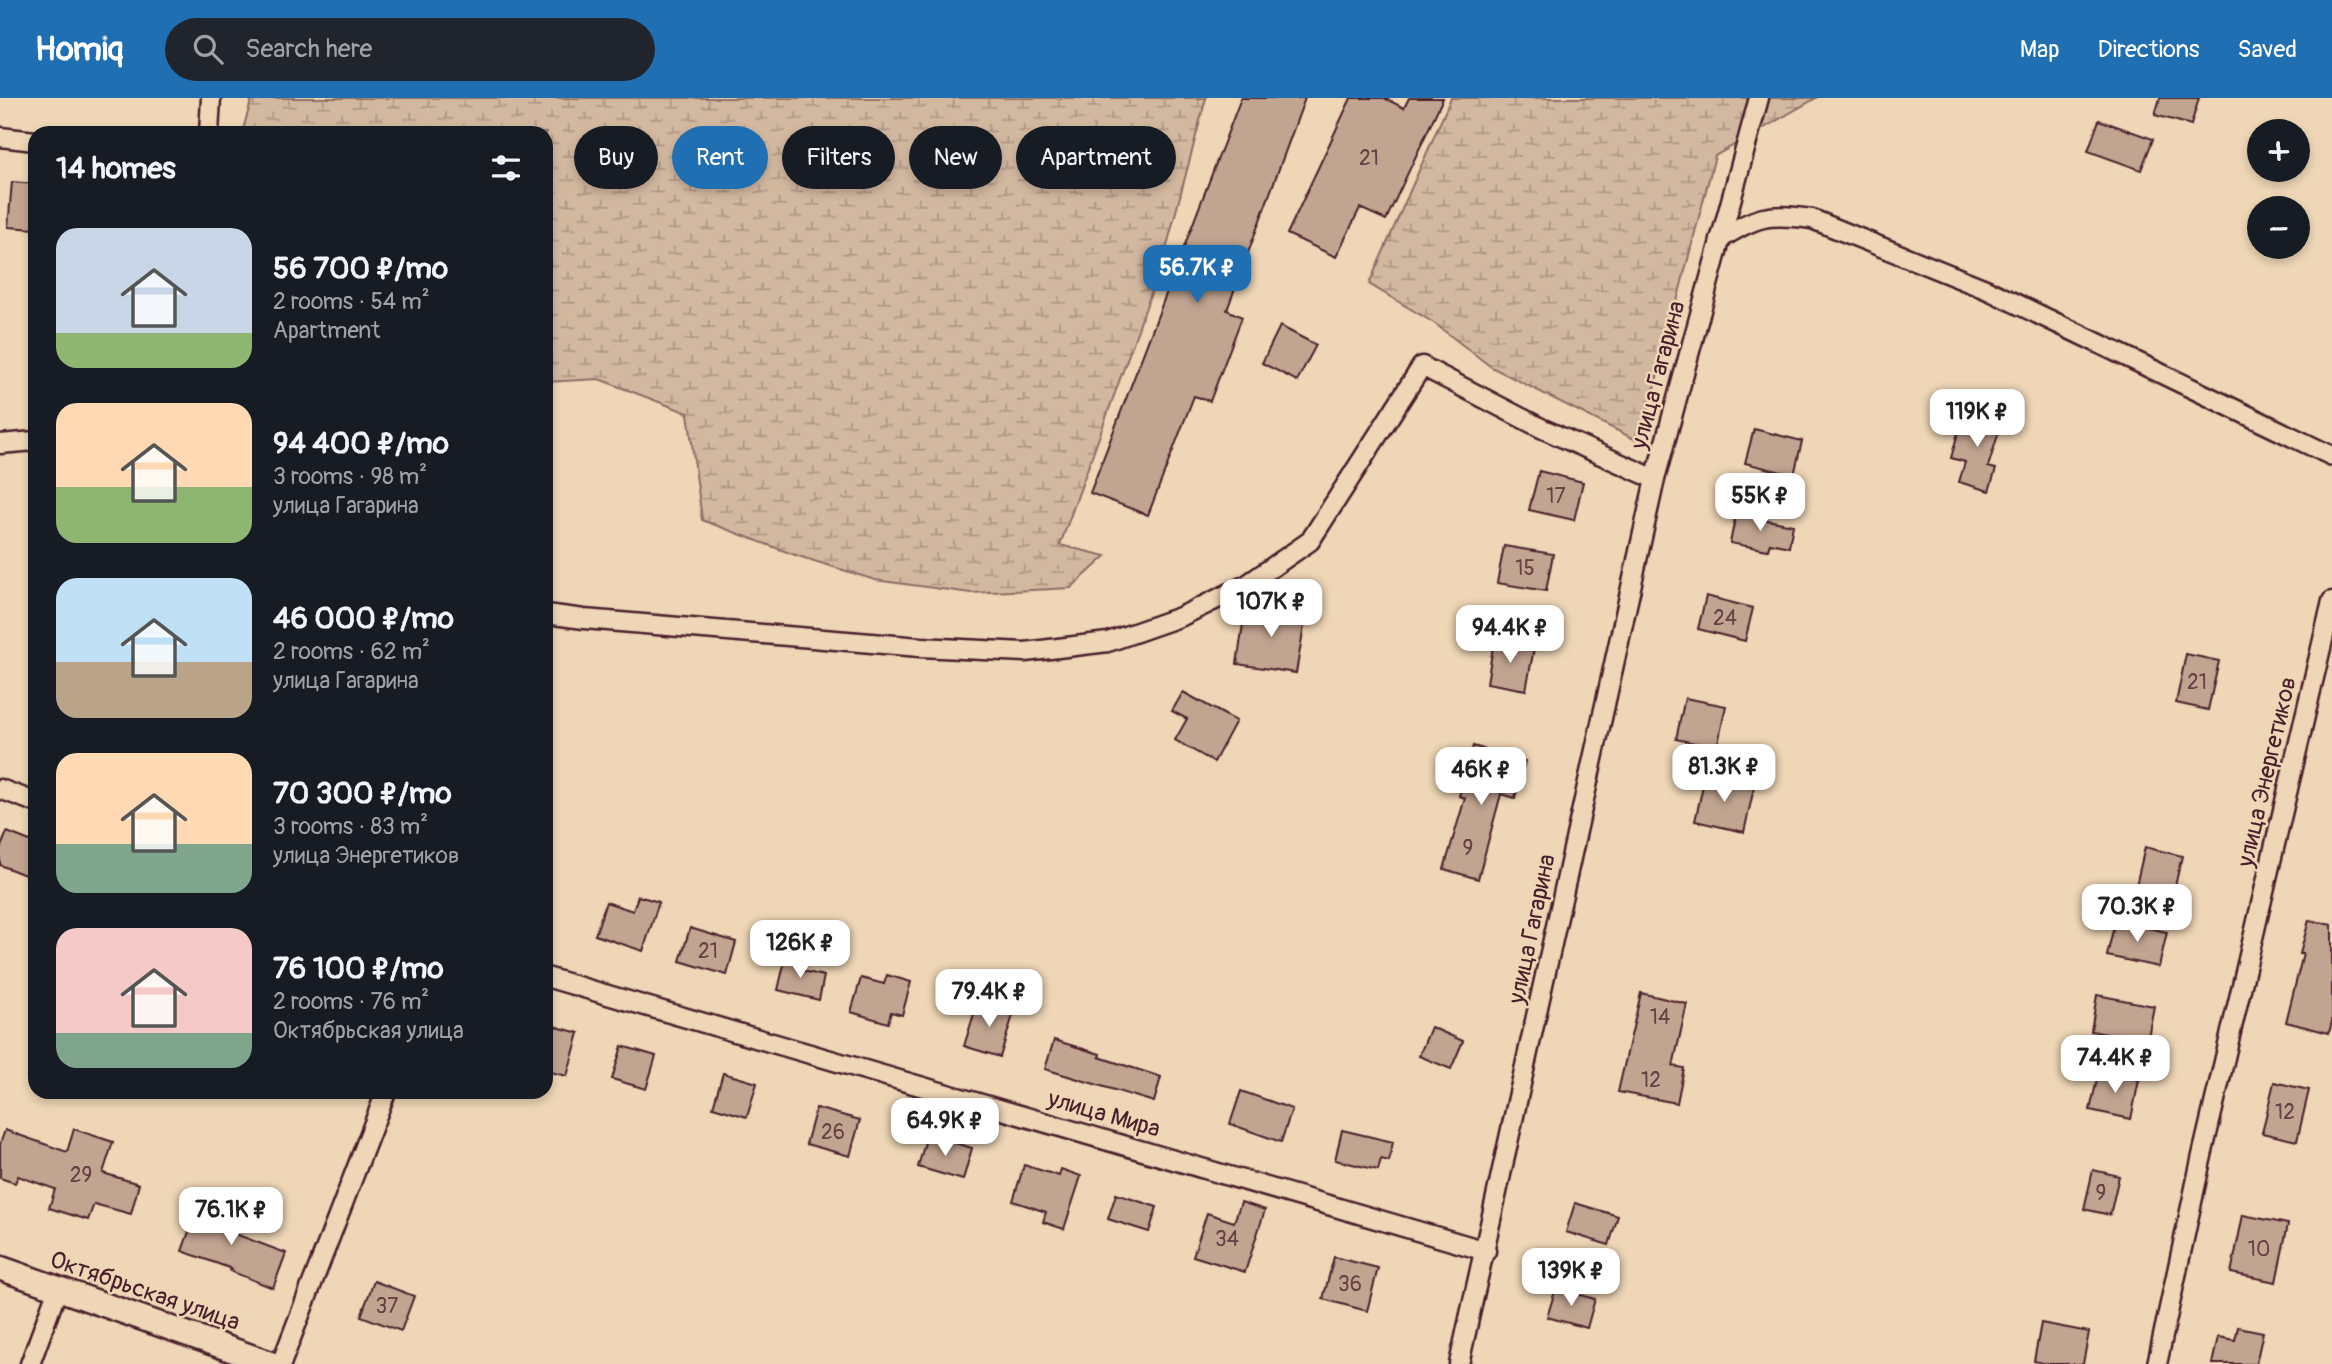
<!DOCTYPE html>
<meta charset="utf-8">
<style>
body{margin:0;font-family:Pangolin,sans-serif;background:#20242c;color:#f1f3f6;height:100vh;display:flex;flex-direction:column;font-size:26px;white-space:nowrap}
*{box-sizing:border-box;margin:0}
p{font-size:23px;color:#9ea1a6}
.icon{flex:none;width:38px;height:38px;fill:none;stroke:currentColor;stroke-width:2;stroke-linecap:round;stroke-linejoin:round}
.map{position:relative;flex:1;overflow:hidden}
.side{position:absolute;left:28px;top:28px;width:525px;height:973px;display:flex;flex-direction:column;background:#171b24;border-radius:21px;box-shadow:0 4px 10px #0003}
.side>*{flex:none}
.guide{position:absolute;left:574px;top:28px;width:665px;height:63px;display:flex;gap:14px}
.fabs{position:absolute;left:2247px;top:21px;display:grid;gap:14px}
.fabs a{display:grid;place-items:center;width:63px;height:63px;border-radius:50%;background:#171b24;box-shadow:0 4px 10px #0003;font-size:35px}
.price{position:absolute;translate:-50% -60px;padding:0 16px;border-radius:14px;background:#fff;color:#222;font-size:23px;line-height:46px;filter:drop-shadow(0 2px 4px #0008)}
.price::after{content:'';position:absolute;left:50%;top:42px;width:21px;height:16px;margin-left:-10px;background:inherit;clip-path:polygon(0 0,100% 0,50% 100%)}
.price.on{background:#1f6fb2;color:#fff}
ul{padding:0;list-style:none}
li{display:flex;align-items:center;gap:21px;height:175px;padding:0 28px}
li span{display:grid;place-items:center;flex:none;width:196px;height:140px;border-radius:21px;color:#555}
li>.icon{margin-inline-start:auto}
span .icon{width:84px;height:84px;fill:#fffc;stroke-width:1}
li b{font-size:30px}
h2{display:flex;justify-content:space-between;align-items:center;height:84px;padding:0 28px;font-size:30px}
.pill{padding:0 24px;border-radius:32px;background:#171b24;box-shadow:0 4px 10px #0003;font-size:24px;line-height:63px}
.pill.on{background:#1f6fb2;color:#fff}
header{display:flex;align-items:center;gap:42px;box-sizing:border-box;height:98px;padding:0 35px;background:#1f6fb2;color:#fff}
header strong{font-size:33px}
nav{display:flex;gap:38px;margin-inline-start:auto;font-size:24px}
.search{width:490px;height:63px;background:#20242c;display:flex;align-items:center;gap:18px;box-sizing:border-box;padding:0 24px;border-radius:38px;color:#9ea1a6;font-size:26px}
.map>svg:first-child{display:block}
</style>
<header>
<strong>Homiq</strong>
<div class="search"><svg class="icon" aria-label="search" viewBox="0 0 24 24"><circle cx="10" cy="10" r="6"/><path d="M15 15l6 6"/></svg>Search here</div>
<nav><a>Map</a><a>Directions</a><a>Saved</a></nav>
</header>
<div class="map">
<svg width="2332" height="1266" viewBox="0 0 2332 1266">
<defs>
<pattern id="wetland-marsh" width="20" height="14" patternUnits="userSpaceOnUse" patternTransform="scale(1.75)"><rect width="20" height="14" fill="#d3b8a0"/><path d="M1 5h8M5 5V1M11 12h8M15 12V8" fill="none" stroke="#ad9583"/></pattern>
</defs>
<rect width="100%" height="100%" fill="#eed6b6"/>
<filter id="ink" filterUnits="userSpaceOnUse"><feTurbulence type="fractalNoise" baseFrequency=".0143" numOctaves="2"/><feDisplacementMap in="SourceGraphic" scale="14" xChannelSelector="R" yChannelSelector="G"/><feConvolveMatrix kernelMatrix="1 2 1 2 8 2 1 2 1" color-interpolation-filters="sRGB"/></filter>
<g filter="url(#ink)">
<g fill="url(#wetland-marsh)" stroke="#8e6c66" stroke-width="2">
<path d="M 252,0 L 1206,0 L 1164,159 L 1060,447 L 1106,458 L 1071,490 L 971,495 L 875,482 L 795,457 L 702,422 L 688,315 L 599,281 L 546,284 L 546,35 L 242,35 Z"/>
<path d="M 1451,0 L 1816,0 L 1715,58 L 1640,344 L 1491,269 L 1434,225 L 1369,186 Z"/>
</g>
<g fill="#c2a591" stroke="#4a1f2b" stroke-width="2">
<path d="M 1241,0 L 1305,0 L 1227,212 L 1242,219 L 1210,303 L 1194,298 L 1148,417 L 1090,395 Z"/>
<path d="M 1351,0 L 1384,0 L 1404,10 L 1409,0 L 1443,0 L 1386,122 L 1360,110 L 1336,159 L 1287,136 Z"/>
<path d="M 2160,0 L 2199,0 L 2191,27 L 2155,17 Z"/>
<path d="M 2099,22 L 2153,41 L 2141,72 L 2088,53 Z"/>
<path d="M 12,84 L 35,86 L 35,131 L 8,129 Z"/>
<path d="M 1280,228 L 1316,247 L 1297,283 L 1262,265 Z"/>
<path d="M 1964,313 L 2002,324 L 1988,369 L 1996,371 L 1989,393 L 1959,384 L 1965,364 L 1951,360 Z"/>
<path d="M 1754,331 L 1802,343 L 1794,377 L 1745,365 Z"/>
<path d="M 1539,373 L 1583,384 L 1574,422 L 1529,412 Z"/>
<path d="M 1736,416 L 1793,427 L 1789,449 L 1770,445 L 1768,452 L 1730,445 Z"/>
<path d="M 1504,448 L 1553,456 L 1546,493 L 1497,485 Z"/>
<path d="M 1706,498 L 1753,510 L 1745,543 L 1698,531 Z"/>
<path d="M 1246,506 L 1306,516 L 1296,575 L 1237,566 Z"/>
<path d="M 1494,543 L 1534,550 L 1526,592 L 1487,585 Z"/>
<path d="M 2186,556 L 2219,563 L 2208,612 L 2176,605 Z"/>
<path d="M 1183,594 L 1236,623 L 1214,664 L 1175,642 L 1187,621 L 1172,613 Z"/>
<path d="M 1685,600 L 1726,608 L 1717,650 L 1676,641 Z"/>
<path d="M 1473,648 L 1525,663 L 1515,700 L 1501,696 L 1478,781 L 1444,771 L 1465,700 L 1459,698 Z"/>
<path d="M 1705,679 L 1754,690 L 1744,734 L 1695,723 Z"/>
<path d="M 7,734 L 35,745 L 35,781 L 0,767 L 0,751 Z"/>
<path d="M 2145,749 L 2182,758 L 2172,801 L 2135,792 Z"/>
<path d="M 638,798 L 659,804 L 643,853 L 595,837 L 606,804 L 633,813 Z"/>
<path d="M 2309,822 L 2332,827 L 2332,923 L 2329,935 L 2286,924 L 2303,856 L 2300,856 Z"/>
<path d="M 2115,823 L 2167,834 L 2159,869 L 2107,858 Z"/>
<path d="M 690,830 L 736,844 L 727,877 L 680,863 Z"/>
<path d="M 786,858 L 801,861 L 799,872 L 824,878 L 819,902 L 778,892 Z"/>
<path d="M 887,877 L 911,884 L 902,917 L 891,914 L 888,925 L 851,914 L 861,880 L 884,886 Z"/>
<path d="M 1641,895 L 1687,906 L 1673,968 L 1684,970 L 1677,1005 L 1618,994 Z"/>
<path d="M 2097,897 L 2154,908 L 2147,944 L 2091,933 Z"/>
<path d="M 978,903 L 1014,914 L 1000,959 L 964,948 Z"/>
<path d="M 546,926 L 579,935 L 567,978 L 546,973 Z"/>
<path d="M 1431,929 L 1463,943 L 1451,971 L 1419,958 Z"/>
<path d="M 1054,942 L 1100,956 L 1099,959 L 1161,979 L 1154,1004 L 1045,971 Z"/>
<path d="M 622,948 L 656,958 L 646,991 L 612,981 Z"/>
<path d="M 2099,973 L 2139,982 L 2131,1021 L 2090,1012 Z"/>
<path d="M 723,975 L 757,985 L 747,1019 L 713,1009 Z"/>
<path d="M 2274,984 L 2309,992 L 2297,1043 L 2262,1035 Z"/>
<path d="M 1241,993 L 1292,1011 L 1281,1044 L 1230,1026 Z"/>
<path d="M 816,1010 L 860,1022 L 850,1058 L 806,1046 Z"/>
<path d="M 74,1031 L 113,1044 L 103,1075 L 139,1086 L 131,1116 L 94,1106 L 88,1122 L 49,1110 L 55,1091 L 18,1078 L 15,1085 L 0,1080 L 0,1046 L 5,1032 L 67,1054 Z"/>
<path d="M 1342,1032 L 1393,1044 L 1389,1063 L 1381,1061 L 1378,1072 L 1335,1062 Z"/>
<path d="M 927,1037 L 972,1050 L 963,1082 L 918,1069 Z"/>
<path d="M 1024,1067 L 1059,1078 L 1061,1071 L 1081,1078 L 1064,1131 L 1043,1124 L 1046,1114 L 1013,1103 Z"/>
<path d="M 2093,1072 L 2119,1078 L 2110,1117 L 2084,1111 Z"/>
<path d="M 1116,1096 L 1157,1109 L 1149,1134 L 1108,1121 Z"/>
<path d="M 200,1104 L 233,1116 L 227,1133 L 286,1155 L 273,1190 L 230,1173 L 232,1171 L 182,1153 Z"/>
<path d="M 1241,1104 L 1265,1112 L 1245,1174 L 1193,1158 L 1207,1115 L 1234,1124 Z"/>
<path d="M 1575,1105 L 1618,1118 L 1609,1147 L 1566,1134 Z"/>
<path d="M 2243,1117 L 2288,1126 L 2276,1184 L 2231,1175 Z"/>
<path d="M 1334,1159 L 1378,1170 L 1367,1213 L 1323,1201 Z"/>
<path d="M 374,1183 L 414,1198 L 401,1233 L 361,1218 Z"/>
<path d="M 1556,1190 L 1595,1201 L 1587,1230 L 1547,1219 Z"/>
<path d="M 2041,1225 L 2089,1234 L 2083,1266 L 2048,1266 L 2034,1263 Z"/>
<path d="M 2238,1229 L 2263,1234 L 2256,1266 L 2212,1266 L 2218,1239 L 2235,1242 Z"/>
</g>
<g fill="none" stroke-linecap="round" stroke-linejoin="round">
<defs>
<g id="minor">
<path d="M 209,35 L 211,0"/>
<path d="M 0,39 L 35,43"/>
<path d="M 1720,141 C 1758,118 1766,115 1812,121 L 1988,192 L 2332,358"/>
<path d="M 0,346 L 35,343"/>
<path d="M 546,516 L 584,521 L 920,549 L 1025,554 L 1108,544 L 1180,519 L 1248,486 L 1310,443 L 1422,268 L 1541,330 L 1655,381"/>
<path d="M 0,691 L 35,704"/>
<path d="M 546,879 L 1486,1153"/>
<path d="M 30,1266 L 58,1190"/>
<path d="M 281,1266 L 386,994"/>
<path d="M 1459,1266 L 1655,381 L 1759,0"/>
<path d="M 2157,1266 L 2201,1062 L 2332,503"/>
</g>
<path id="tertiary" d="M 0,1170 L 272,1266"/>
</defs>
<use href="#minor" stroke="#4a1f2b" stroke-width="23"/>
<use href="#tertiary" stroke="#4a1f2b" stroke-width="28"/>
<use href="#minor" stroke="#eed6b6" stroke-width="18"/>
<use href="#tertiary" stroke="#eed6b6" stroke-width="23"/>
</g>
</g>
<g text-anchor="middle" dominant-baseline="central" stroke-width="5" stroke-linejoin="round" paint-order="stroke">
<g font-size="21" fill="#684044">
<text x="1369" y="60">21</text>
<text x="1556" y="398">17</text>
<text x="1525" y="470">15</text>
<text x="1725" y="520">24</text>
<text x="2197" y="584">21</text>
<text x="1468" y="750">9</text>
<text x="708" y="853">21</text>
<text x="1660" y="919">14</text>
<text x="1651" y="982">12</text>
<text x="2285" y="1014">12</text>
<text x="833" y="1034">26</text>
<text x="81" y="1077">29</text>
<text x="2101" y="1095">9</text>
<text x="1227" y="1141">34</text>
<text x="2259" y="1151">10</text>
<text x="1350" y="1186">36</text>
<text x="387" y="1208">37</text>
</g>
<g font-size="24" fill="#4a1f2b" stroke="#eed6b6">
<text transform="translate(1658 277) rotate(-75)">улица Гагарина</text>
<text transform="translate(2267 674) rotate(-77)">улица Энергетиков</text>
<text transform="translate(1532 831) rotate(-78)">улица Гагарина</text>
<text transform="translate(1104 1016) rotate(16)">улица Мира</text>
<text transform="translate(145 1193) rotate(19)">Октябрьская улица</text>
</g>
</g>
</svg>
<div class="fabs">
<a>+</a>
<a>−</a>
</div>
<b class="price on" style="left:1197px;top:207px">56.7K ₽</b>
<b class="price" style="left:1977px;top:351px">119K ₽</b>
<b class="price" style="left:1760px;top:435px">55K ₽</b>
<b class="price" style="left:1271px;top:541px">107K ₽</b>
<b class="price" style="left:1510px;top:567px">94.4K ₽</b>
<b class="price" style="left:1724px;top:706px">81.3K ₽</b>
<b class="price" style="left:1481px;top:709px">46K ₽</b>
<b class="price" style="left:2137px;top:846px">70.3K ₽</b>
<b class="price" style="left:800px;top:882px">126K ₽</b>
<b class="price" style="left:989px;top:931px">79.4K ₽</b>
<b class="price" style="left:2115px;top:997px">74.4K ₽</b>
<b class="price" style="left:945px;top:1060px">64.9K ₽</b>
<b class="price" style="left:231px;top:1149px">76.1K ₽</b>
<b class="price" style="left:1571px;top:1210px">139K ₽</b>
<div class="guide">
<a class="pill">Buy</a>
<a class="pill on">Rent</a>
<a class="pill">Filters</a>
<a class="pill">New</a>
<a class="pill">Apartment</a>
</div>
<section class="side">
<h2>14 homes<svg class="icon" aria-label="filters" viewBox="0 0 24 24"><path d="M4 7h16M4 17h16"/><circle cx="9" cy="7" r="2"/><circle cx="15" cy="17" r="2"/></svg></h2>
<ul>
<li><span style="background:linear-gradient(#c9d6e8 75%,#8fb573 0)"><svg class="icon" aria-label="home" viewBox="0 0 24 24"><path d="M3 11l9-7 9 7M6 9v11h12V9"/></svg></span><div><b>56 700 ₽/mo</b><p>2 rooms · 54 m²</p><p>Apartment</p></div></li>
<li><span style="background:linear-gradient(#ffd9b3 60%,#8fb573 0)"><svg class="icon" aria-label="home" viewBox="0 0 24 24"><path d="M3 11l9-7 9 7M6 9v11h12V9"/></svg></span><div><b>94 400 ₽/mo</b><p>3 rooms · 98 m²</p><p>улица Гагарина</p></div></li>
<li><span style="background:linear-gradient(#bfe0f5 60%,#b9a48a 0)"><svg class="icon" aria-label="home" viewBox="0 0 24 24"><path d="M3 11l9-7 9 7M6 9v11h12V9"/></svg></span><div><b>46 000 ₽/mo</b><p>2 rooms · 62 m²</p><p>улица Гагарина</p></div></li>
<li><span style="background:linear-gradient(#ffd9b3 65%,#7fa58c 0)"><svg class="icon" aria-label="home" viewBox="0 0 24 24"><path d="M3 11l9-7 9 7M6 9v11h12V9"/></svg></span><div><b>70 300 ₽/mo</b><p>3 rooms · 83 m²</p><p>улица Энергетиков</p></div></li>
<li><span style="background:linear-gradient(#f6c9c9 75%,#7fa58c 0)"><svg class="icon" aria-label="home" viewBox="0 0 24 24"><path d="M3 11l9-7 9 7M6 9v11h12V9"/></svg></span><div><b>76 100 ₽/mo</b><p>2 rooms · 76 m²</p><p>Октябрьская улица</p></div></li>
</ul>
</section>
</div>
